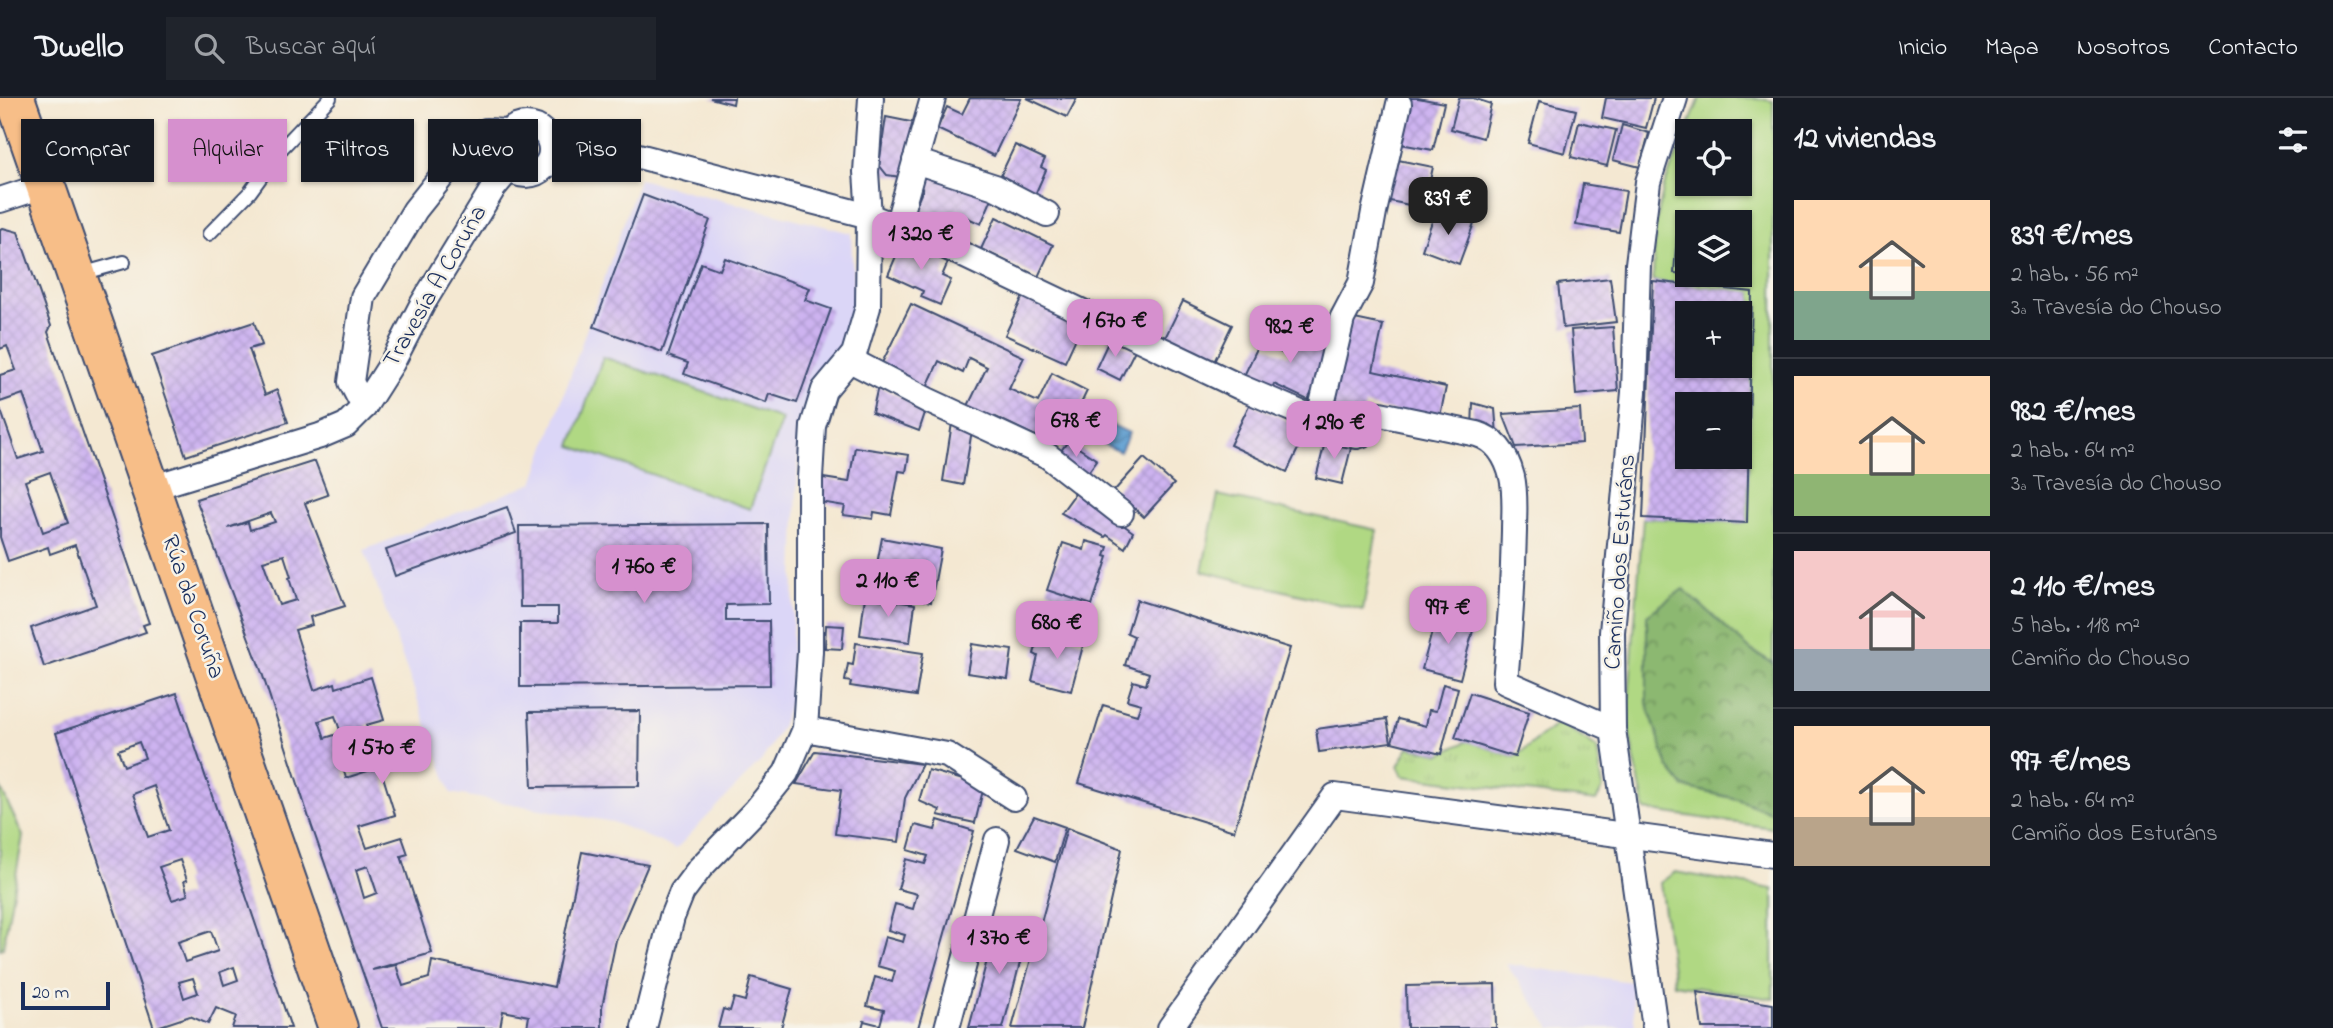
<!DOCTYPE html>
<html lang="es">
<meta charset="utf-8">
<style>
body{margin:0;font-family:"Indie Flower",sans-serif;background:#20242c;color:#f1f3f6;height:100vh;display:flex;flex-direction:column;font-size:26px;white-space:nowrap}
*{box-sizing:border-box;margin:0}
p{font-size:23px;color:#9ea1a6}
.icon{flex:none;width:38px;height:38px;fill:none;stroke:currentColor;stroke-width:2;stroke-linecap:round;stroke-linejoin:round}
.map{position:relative;flex:1;overflow:hidden}
.sheet{display:flex;flex-direction:column;background:#171b24;width:560px}
.sheet>*{flex:none}
.banner{position:absolute;left:21px;top:21px;width:665px;height:63px;display:flex;gap:14px}
.tools{position:absolute;left:1675px;top:21px;display:grid;gap:14px}
.tools a{display:grid;place-items:center;width:77px;height:77px;border-radius:0px;background:#171b24;box-shadow:0 2px 5px #0004;font-size:35px}
.scale{position:absolute;left:21px;bottom:18px;width:89px;box-sizing:border-box;padding-left:7px;border:4px solid #1b2f5e;border-top:0;font-size:19px;line-height:24px;white-space:nowrap;color:#1b2f5e;-webkit-text-stroke:5px #f7f3e8;paint-order:stroke}
.price{position:absolute;translate:-50% -60px;padding:0 16px;border-radius:14px;background:#d690ce;color:#111;font-size:23px;line-height:46px;filter:drop-shadow(0 2px 4px #0008)}
.price::after{content:'';position:absolute;left:50%;top:42px;width:21px;height:16px;margin-left:-10px;background:inherit;clip-path:polygon(0 0,100% 0,50% 100%)}
.price.on{background:#222;color:#fff}
ul{padding:0;list-style:none}
li{display:flex;align-items:center;gap:21px;height:175px;padding:0 21px}
li+li{border-top:2px solid #363941}
li span{display:grid;place-items:center;flex:none;width:196px;height:140px;border-radius:0px;color:#555}
li>.icon{margin-inline-start:auto}
span .icon{width:84px;height:84px;fill:#fffc;stroke-width:1}
li b{font-size:30px}
h2{display:flex;justify-content:space-between;align-items:center;height:84px;padding:0 21px;font-size:30px}
.pill{padding:0 24px;border-radius:0px;background:#171b24;box-shadow:0 2px 5px #0004;font-size:24px;line-height:63px}
.pill.on{background:#d690ce;color:#111}
header{display:flex;align-items:center;gap:42px;box-sizing:border-box;height:98px;padding:0 35px;background:#171b24;border-bottom:2px solid #363941}
header strong{font-size:33px}
nav{display:flex;gap:38px;margin-inline-start:auto;font-size:24px}
.search{width:490px;height:63px;background:#20242c;display:flex;align-items:center;gap:18px;box-sizing:border-box;padding:0 24px;border-radius:0px;color:#9ea1a6;font-size:26px}
main{display:flex;flex:1;min-height:0}
.map>svg:first-child{display:block}
</style>
<header>
<strong>Dwello</strong>
<div class="search"><svg class="icon" aria-label="search" viewBox="0 0 24 24"><circle cx="10" cy="10" r="6"/><path d="M15 15l6 6"/></svg>Buscar aquí</div>
<nav><a>Inicio</a><a>Mapa</a><a>Nosotros</a><a>Contacto</a></nav>
</header>
<main>
<div class="map">
<svg width="1773" height="930" viewBox="0 0 1773 930">
<defs>
<pattern id="forest-crowns" width="20" height="18" patternUnits="userSpaceOnUse" patternTransform="scale(1.75)"><rect width="20" height="18" fill="#8cb871"/><path d="M2 6a3 3 0 1 1 6 0M12 15a3 3 0 1 1 6 0" fill="none" stroke="#729660"/></pattern>
<pattern id="park-tufts" width="24" height="20" patternUnits="userSpaceOnUse" patternTransform="scale(1.75)"><rect width="24" height="20" fill="#b0d883"/><path d="M3 7l-1-3M5 7V3M7 7l1-3M15 17l-1-3M17 17v-4M19 17l1-3" fill="none" stroke="#97ba74"/></pattern>
<pattern id="water-waves" width="16" height="10" patternUnits="userSpaceOnUse" patternTransform="scale(1.75)"><rect width="16" height="10" fill="#61a1d4"/><path d="M0 5q4-4 8 0t8 0" fill="none" stroke="#4f84af"/></pattern>
<pattern id="building-cross-hatch" width="8" height="8" patternUnits="userSpaceOnUse" patternTransform="scale(1.75)"><rect width="8" height="8" fill="#cdb3f0"/><path d="M0 0l8 8M0 8l8-8" fill="none" stroke="#af9ad0"/></pattern>
</defs>
<rect width="100%" height="100%" fill="#f7f3e8"/>
<filter id="ink" filterUnits="userSpaceOnUse"><feTurbulence type="fractalNoise" baseFrequency=".0143" numOctaves="2"/><feDisplacementMap in="SourceGraphic" scale="14" xChannelSelector="R" yChannelSelector="G"/><feConvolveMatrix kernelMatrix="1 2 1 2 8 2 1 2 1" color-interpolation-filters="sRGB"/></filter>
<filter id="wash" filterUnits="userSpaceOnUse"><feTurbulence type="fractalNoise" baseFrequency=".00686" numOctaves="4" result="noise"/><feDisplacementMap in="SourceGraphic" scale="28" xChannelSelector="R" yChannelSelector="G"/><feGaussianBlur stdDeviation="1.57" result="paint"/><feColorMatrix in="noise" values="0 0 0 0 0 0 0 0 0 0 0 0 0 0 0 0 0 1.4 0 .05"/><feComposite in="paint" operator="in"/></filter>
<g filter="url(#wash)">
<rect width="100%" height="100%" fill="#f4e8d2"/>
<g fill="#dbd6f7">
<path d="M 639,81 L 851,135 L 855,228 L 844,246 L 816,278 L 799,324 L 790,604 L 780,632 L 762,662 L 676,751 L 613,724 L 451,695 L 364,452 L 533,385 Z"/>
<path d="M 1506,866 L 1631,884 L 1635,930 L 1551,930 Z"/>
</g>
<g fill="#b0d883" stroke="#668470" stroke-width="2" fill-rule="evenodd">
<path d="M 1700,0 L 1754,0 L 1773,3 L 1773,565 L 1753,553 L 1684,689 L 1737,701 L 1773,715 L 1773,730 L 1645,712 L 1627,624 L 1643,420 L 1747,425 L 1752,195 L 1653,183 L 1655,130 L 1664,88 ZM 1687,33 L 1740,33 L 1740,86 L 1687,86 ZM 1687,124 L 1740,124 L 1740,177 L 1687,177 Z"/>
<path d="M 603,259 L 782,321 L 750,411 L 571,348 Z"/>
<path d="M 1218,397 L 1377,432 L 1363,512 L 1202,473 Z"/>
<path d="M 0,689 L 23,738 L 3,850 L 0,851 Z"/>
<path d="M 1675,774 L 1773,791 L 1773,901 L 1674,886 L 1660,785 Z"/>
</g>
<path fill="url(#forest-crowns)" stroke="#547468" stroke-width="2" d="M 1683,491 L 1752,553 L 1773,565 L 1773,715 L 1737,701 L 1684,689 L 1668,669 L 1647,605 L 1647,517 Z"/>
<path fill="url(#park-tufts)" stroke="#668470" stroke-width="2" d="M 1559,624 L 1597,650 L 1603,690 L 1596,703 L 1403,678 L 1398,668 L 1409,649 L 1441,656 L 1467,643 L 1515,659 Z"/>
<path fill="url(#water-waves)" stroke="#3e6899" stroke-width="2" d="M 1087,315 L 1129,335 L 1120,354 L 1078,334 Z"/>
<g id="blocks">
<g fill="url(#building-cross-hatch)" fill-rule="evenodd">
<path d="M 710,0 L 734,0 L 733,6 Z"/>
<path d="M 970,0 L 1021,1 L 994,58 L 937,31 L 947,9 L 962,16 Z"/>
<path d="M 1027,0 L 1077,0 L 1067,19 Z"/>
<path d="M 1405,0 L 1418,0 L 1444,5 L 1433,52 L 1395,45 Z"/>
<path d="M 1459,0 L 1473,0 L 1491,6 L 1483,40 L 1451,31 Z"/>
<path d="M 1606,0 L 1654,0 L 1646,30 L 1602,20 Z"/>
<path d="M 1539,3 L 1576,12 L 1565,55 L 1528,45 Z"/>
<path d="M 886,19 L 921,26 L 907,80 L 887,77 L 879,67 Z"/>
<path d="M 1579,24 L 1616,32 L 1607,68 L 1571,59 Z"/>
<path d="M 1622,27 L 1649,35 L 1640,69 L 1613,62 Z"/>
<path d="M 1015,47 L 1045,61 L 1041,69 L 1046,72 L 1034,99 L 997,85 Z"/>
<path d="M 1393,61 L 1433,69 L 1424,110 L 1385,102 Z"/>
<path d="M 928,69 L 993,98 L 981,126 L 966,119 L 954,148 L 908,128 L 914,102 L 918,103 L 923,91 L 920,89 Z"/>
<path d="M 1583,86 L 1626,93 L 1619,134 L 1576,127 Z"/>
<path d="M 643,97 L 710,122 L 662,254 L 594,229 Z"/>
<path d="M 1436,112 L 1474,125 L 1459,166 L 1422,152 Z"/>
<path d="M 996,119 L 1053,147 L 1038,179 L 981,151 Z"/>
<path d="M 3,130 L 18,134 L 51,228 L 48,234 L 149,525 L 143,527 L 146,534 L 44,569 L 31,530 L 96,507 L 75,447 L 50,456 L 48,449 L 8,463 L 0,439 L 0,310 L 18,361 L 43,353 L 23,296 L 0,304 L 0,277 L 16,272 L 7,248 L 0,251 L 0,131 ZM 50,374 L 68,425 L 43,434 L 25,383 Z"/>
<path d="M 1677,136 L 1687,137 L 1687,176 L 1674,175 Z"/>
<path d="M 902,144 L 948,164 L 942,178 L 951,182 L 940,207 L 921,199 L 923,193 L 888,177 Z"/>
<path d="M 725,160 L 810,190 L 805,202 L 831,211 L 797,305 L 769,296 L 766,305 L 684,276 L 688,265 L 668,258 L 701,165 L 720,172 Z"/>
<path d="M 1610,180 L 1616,224 L 1563,230 L 1558,186 Z"/>
<path d="M 1653,183 L 1752,194 L 1747,425 L 1643,420 ZM 1687,215 L 1740,215 L 1740,268 L 1687,268 ZM 1687,306 L 1740,306 L 1740,359 L 1687,359 Z"/>
<path d="M 1023,198 L 1083,225 L 1065,264 L 1005,237 Z"/>
<path d="M 1183,203 L 1232,227 L 1211,270 L 1162,246 Z"/>
<path d="M 911,206 L 1024,259 L 1009,291 L 1038,304 L 1052,275 L 1087,293 L 1063,343 L 1052,346 L 996,319 L 992,327 L 965,314 L 987,269 L 969,260 L 963,275 L 939,263 L 924,295 L 878,273 Z"/>
<path d="M 1350,220 L 1383,227 L 1373,273 L 1446,289 L 1439,323 L 1365,307 L 1359,335 L 1326,328 Z"/>
<path d="M 254,224 L 262,247 L 249,251 L 265,297 L 277,292 L 288,324 L 186,358 L 152,258 Z"/>
<path d="M 1302,229 L 1336,244 L 1308,302 L 1274,286 L 1269,297 L 1241,284 L 1260,244 L 1288,258 Z"/>
<path d="M 1613,229 L 1618,293 L 1576,297 L 1571,232 Z"/>
<path d="M 1110,240 L 1135,252 L 1120,282 L 1096,270 Z"/>
<path d="M 878,288 L 926,312 L 919,333 L 872,315 Z"/>
<path d="M 1250,305 L 1307,332 L 1287,374 L 1230,347 Z"/>
<path d="M 1473,305 L 1495,311 L 1497,337 L 1472,331 Z"/>
<path d="M 1580,311 L 1582,345 L 1516,349 L 1503,316 Z"/>
<path d="M 952,325 L 972,332 L 963,387 L 943,383 Z"/>
<path d="M 1326,340 L 1352,346 L 1342,386 L 1316,380 Z"/>
<path d="M 1068,343 L 1097,362 L 1084,380 L 1056,360 Z"/>
<path d="M 855,349 L 909,357 L 906,374 L 899,373 L 891,417 L 874,414 L 873,421 L 843,417 L 845,408 L 820,404 L 823,380 L 849,384 Z"/>
<path d="M 1144,360 L 1174,386 L 1144,419 L 1132,408 L 1129,411 L 1122,405 L 1125,402 L 1114,393 Z"/>
<path d="M 315,363 L 328,397 L 305,405 L 345,508 L 310,519 L 312,527 L 295,532 L 314,592 L 335,585 L 336,590 L 371,579 L 384,622 L 366,627 L 374,650 L 340,660 L 346,680 L 380,669 L 395,717 L 359,728 L 367,750 L 402,739 L 408,756 L 401,758 L 432,855 L 372,872 L 396,867 L 403,888 L 429,880 L 432,863 L 554,889 L 582,754 L 648,767 L 616,842 L 602,909 L 602,930 L 527,930 L 529,918 L 503,913 L 500,930 L 382,930 L 310,723 L 262,575 L 196,401 ZM 271,415 L 275,424 L 250,432 L 248,424 L 228,430 ZM 284,457 L 291,479 L 289,480 L 296,502 L 279,507 L 263,463 ZM 335,618 L 341,635 L 325,640 L 319,623 ZM 368,768 L 377,795 L 364,800 L 356,772 Z"/>
<path d="M 1077,393 L 1133,434 L 1125,450 L 1107,437 L 1105,439 L 1061,415 Z"/>
<path d="M 507,409 L 516,435 L 395,478 L 386,452 Z"/>
<path d="M 768,426 L 769,506 L 726,507 L 726,523 L 769,523 L 770,587 L 520,589 L 520,525 L 558,525 L 558,509 L 520,509 L 519,428 Z"/>
<path d="M 882,440 L 941,451 L 931,504 L 872,492 Z"/>
<path d="M 1086,443 L 1108,449 L 1105,458 L 1108,459 L 1092,507 L 1047,492 L 1063,445 L 1084,452 Z"/>
<path d="M 865,499 L 915,506 L 910,544 L 860,537 Z"/>
<path d="M 1137,502 L 1290,550 L 1234,733 L 1079,685 L 1103,607 L 1137,617 L 1141,606 L 1127,602 L 1133,583 L 1146,587 L 1149,575 L 1125,567 L 1134,538 L 1127,535 Z"/>
<path d="M 1437,515 L 1475,525 L 1460,581 L 1422,571 Z"/>
<path d="M 826,527 L 844,528 L 842,551 L 825,550 Z"/>
<path d="M 1044,534 L 1084,544 L 1071,593 L 1032,583 L 1038,558 L 1034,556 L 1037,545 L 1041,546 Z"/>
<path d="M 856,545 L 923,555 L 916,598 L 850,588 L 851,584 L 845,583 L 848,566 L 853,567 Z"/>
<path d="M 972,546 L 1012,552 L 1008,581 L 967,575 Z"/>
<path d="M 1443,586 L 1458,590 L 1441,656 L 1392,644 L 1398,621 L 1426,628 L 1429,612 L 1436,613 Z"/>
<path d="M 177,595 L 260,839 L 291,930 L 232,930 L 236,918 L 216,910 L 208,926 L 190,918 L 154,930 L 56,635 ZM 139,644 L 145,660 L 124,668 L 118,652 ZM 154,688 L 169,732 L 148,739 L 133,696 ZM 180,762 L 187,782 L 184,783 L 188,797 L 172,802 L 159,769 ZM 211,833 L 218,853 L 185,864 L 178,844 ZM 234,869 L 238,882 L 224,887 L 220,874 ZM 193,880 L 198,895 L 184,900 L 179,884 Z"/>
<path d="M 1470,595 L 1529,614 L 1515,659 L 1455,640 Z"/>
<path d="M 640,613 L 639,688 L 532,689 L 529,614 Z"/>
<path d="M 1387,621 L 1391,644 L 1319,654 L 1316,631 Z"/>
<path d="M 815,653 L 922,666 L 905,700 L 899,744 L 835,736 L 841,692 L 796,686 Z"/>
<path d="M 928,672 L 984,688 L 975,725 L 938,717 L 940,712 L 919,703 Z"/>
<path d="M 1034,718 L 1065,729 L 1055,764 L 1017,750 Z"/>
<path d="M 938,722 L 974,733 L 918,930 L 862,930 L 864,923 L 880,927 L 884,912 L 867,908 L 875,879 L 892,884 L 895,873 L 877,868 L 885,839 L 903,844 L 905,837 L 888,832 L 895,806 L 913,811 L 917,796 L 898,791 L 906,761 L 925,766 L 928,758 L 908,752 L 915,727 L 935,732 Z"/>
<path d="M 1067,730 L 1122,751 L 1082,930 L 1012,930 Z"/>
<path d="M 998,821 L 1029,830 L 1003,930 L 969,930 Z"/>
<path d="M 751,879 L 792,891 L 781,930 L 718,930 L 723,911 L 730,913 L 734,900 L 745,903 Z"/>
<path d="M 1495,886 L 1496,930 L 1407,930 L 1406,888 Z"/>
<path d="M 1697,894 L 1773,906 L 1773,930 L 1702,930 Z"/>
</g>
</g>
</g>
<g filter="url(#ink)">
<use href="#blocks" fill-opacity="0" stroke="#3c4b6f" stroke-width="2"/>
<g fill="none" stroke-linecap="round" stroke-linejoin="round">
<defs>
<g id="service">
<path d="M 209,136 L 250,94 L 282,50 L 330,0"/>
<path d="M 81,176 L 124,164"/>
</g>
<g id="minor">
<circle cx="526" cy="52" r="25"/>
<path d="M 550,44 L 604,49 L 869,118 L 936,144 L 1240,289 L 1303,316 L 1313,317 L 1321,311 L 1342,221 L 1361,185 L 1374,114 L 1399,6"/>
<path d="M 915,63 L 995,89 L 1047,116"/>
<path d="M 0,102 L 46,87"/>
<path d="M 897,128 L 933,0"/>
<path d="M 850,262 L 927,302 L 1048,358 L 1121,415"/>
<path d="M 364,309 L 351,284 L 363,199 L 415,112 L 474,38 L 486,33 L 507,34"/>
<path d="M 1313,317 L 1326,332 L 1357,338 C 1368,336 1367,326 1374,318 L 1380,316 L 1477,336 C 1497,342 1507,359 1512,379 C 1516,396 1514,416 1514,433 C 1513,484 1510,533 1505,584 L 1613,631"/>
<path d="M 151,390 L 320,338 L 346,327 L 364,309 L 392,265 L 423,205 L 494,89 L 509,71"/>
<path d="M 805,631 L 947,657 L 1014,700"/>
<path d="M 644,930 L 672,819 L 682,794 L 700,770 L 756,712 L 786,675 L 805,631 L 810,553 L 810,380 L 813,328 L 824,292 L 854,256 L 868,209 L 869,118 L 866,74 L 871,0"/>
<path d="M 947,930 L 997,742"/>
<path d="M 1170,930 L 1335,698 L 1773,757"/>
<path d="M 1655,930 L 1613,631 L 1612,534 L 1634,294 L 1638,166 L 1648,84 L 1675,0"/>
</g>
<path id="primary" d="M 15,0 L 338,930"/>
</defs>
<use href="#service" stroke="#3c4b6f" stroke-width="16"/>
<use href="#minor" stroke="#3c4b6f" stroke-width="28"/>
<use href="#primary" stroke="#3c4b6f" stroke-width="42"/>
<use href="#service" stroke="#fff" stroke-width="12"/>
<use href="#minor" stroke="#fff" stroke-width="24"/>
<use href="#primary" stroke="#f7be88" stroke-width="38"/>
</g>
</g>
<g text-anchor="middle" dominant-baseline="central" stroke-width="5" stroke-linejoin="round" paint-order="stroke">
<g font-size="24" fill="#1b2f5e" stroke="#f7f3e8">
<text transform="translate(436 189) rotate(-60)">Travesía A Coruña</text>
<text transform="translate(1621 464) rotate(-86)">Camiño dos Esturáns</text>
<text transform="translate(192 509) rotate(71)">Rúa da Coruña</text>
</g>
</g>
</svg>
<div class="tools">
<a><svg class="icon" aria-label="locate" viewBox="0 0 24 24"><circle cx="12" cy="12" r="6"/><path d="M12 2v4M12 18v4M2 12h4M18 12h4"/></svg></a>
<a><svg class="icon" aria-label="layers" viewBox="0 0 24 24"><path d="M12 4l9 5-9 5-9-5zM3 14l9 5 9-5"/></svg></a>
<a>+</a>
<a>−</a>
</div>
<div class="scale">20 m</div>
<b class="price on" style="left:1448px;top:139px">839 €</b>
<b class="price" style="left:921px;top:174px">1 320 €</b>
<b class="price" style="left:1115px;top:261px">1 670 €</b>
<b class="price" style="left:1290px;top:267px">982 €</b>
<b class="price" style="left:1076px;top:361px">678 €</b>
<b class="price" style="left:1334px;top:363px">1 290 €</b>
<b class="price" style="left:644px;top:507px">1 760 €</b>
<b class="price" style="left:888px;top:521px">2 110 €</b>
<b class="price" style="left:1448px;top:548px">997 €</b>
<b class="price" style="left:1057px;top:563px">680 €</b>
<b class="price" style="left:382px;top:688px">1 570 €</b>
<b class="price" style="left:999px;top:878px">1 370 €</b>
<div class="banner">
<a class="pill">Comprar</a>
<a class="pill on">Alquilar</a>
<a class="pill">Filtros</a>
<a class="pill">Nuevo</a>
<a class="pill">Piso</a>
</div>
</div>
<section class="sheet">
<h2>12 viviendas<svg class="icon" aria-label="filters" viewBox="0 0 24 24"><path d="M4 7h16M4 17h16"/><circle cx="9" cy="7" r="2"/><circle cx="15" cy="17" r="2"/></svg></h2>
<ul>
<li><span style="background:linear-gradient(#ffd9b3 65%,#7fa58c 0)"><svg class="icon" aria-label="home" viewBox="0 0 24 24"><path d="M3 11l9-7 9 7M6 9v11h12V9"/></svg></span><div><b>839 €/mes</b><p>2 hab. · 56 m²</p><p>3ª Travesía do Chouso</p></div></li>
<li><span style="background:linear-gradient(#ffd9b3 70%,#8fb573 0)"><svg class="icon" aria-label="home" viewBox="0 0 24 24"><path d="M3 11l9-7 9 7M6 9v11h12V9"/></svg></span><div><b>982 €/mes</b><p>2 hab. · 64 m²</p><p>3ª Travesía do Chouso</p></div></li>
<li><span style="background:linear-gradient(#f6c9c9 70%,#9aa5b1 0)"><svg class="icon" aria-label="home" viewBox="0 0 24 24"><path d="M3 11l9-7 9 7M6 9v11h12V9"/></svg></span><div><b>2 110 €/mes</b><p>5 hab. · 118 m²</p><p>Camiño do Chouso</p></div></li>
<li><span style="background:linear-gradient(#ffd9b3 65%,#b9a48a 0)"><svg class="icon" aria-label="home" viewBox="0 0 24 24"><path d="M3 11l9-7 9 7M6 9v11h12V9"/></svg></span><div><b>997 €/mes</b><p>2 hab. · 64 m²</p><p>Camiño dos Esturáns</p></div></li>
</ul>
</section>
</main>
